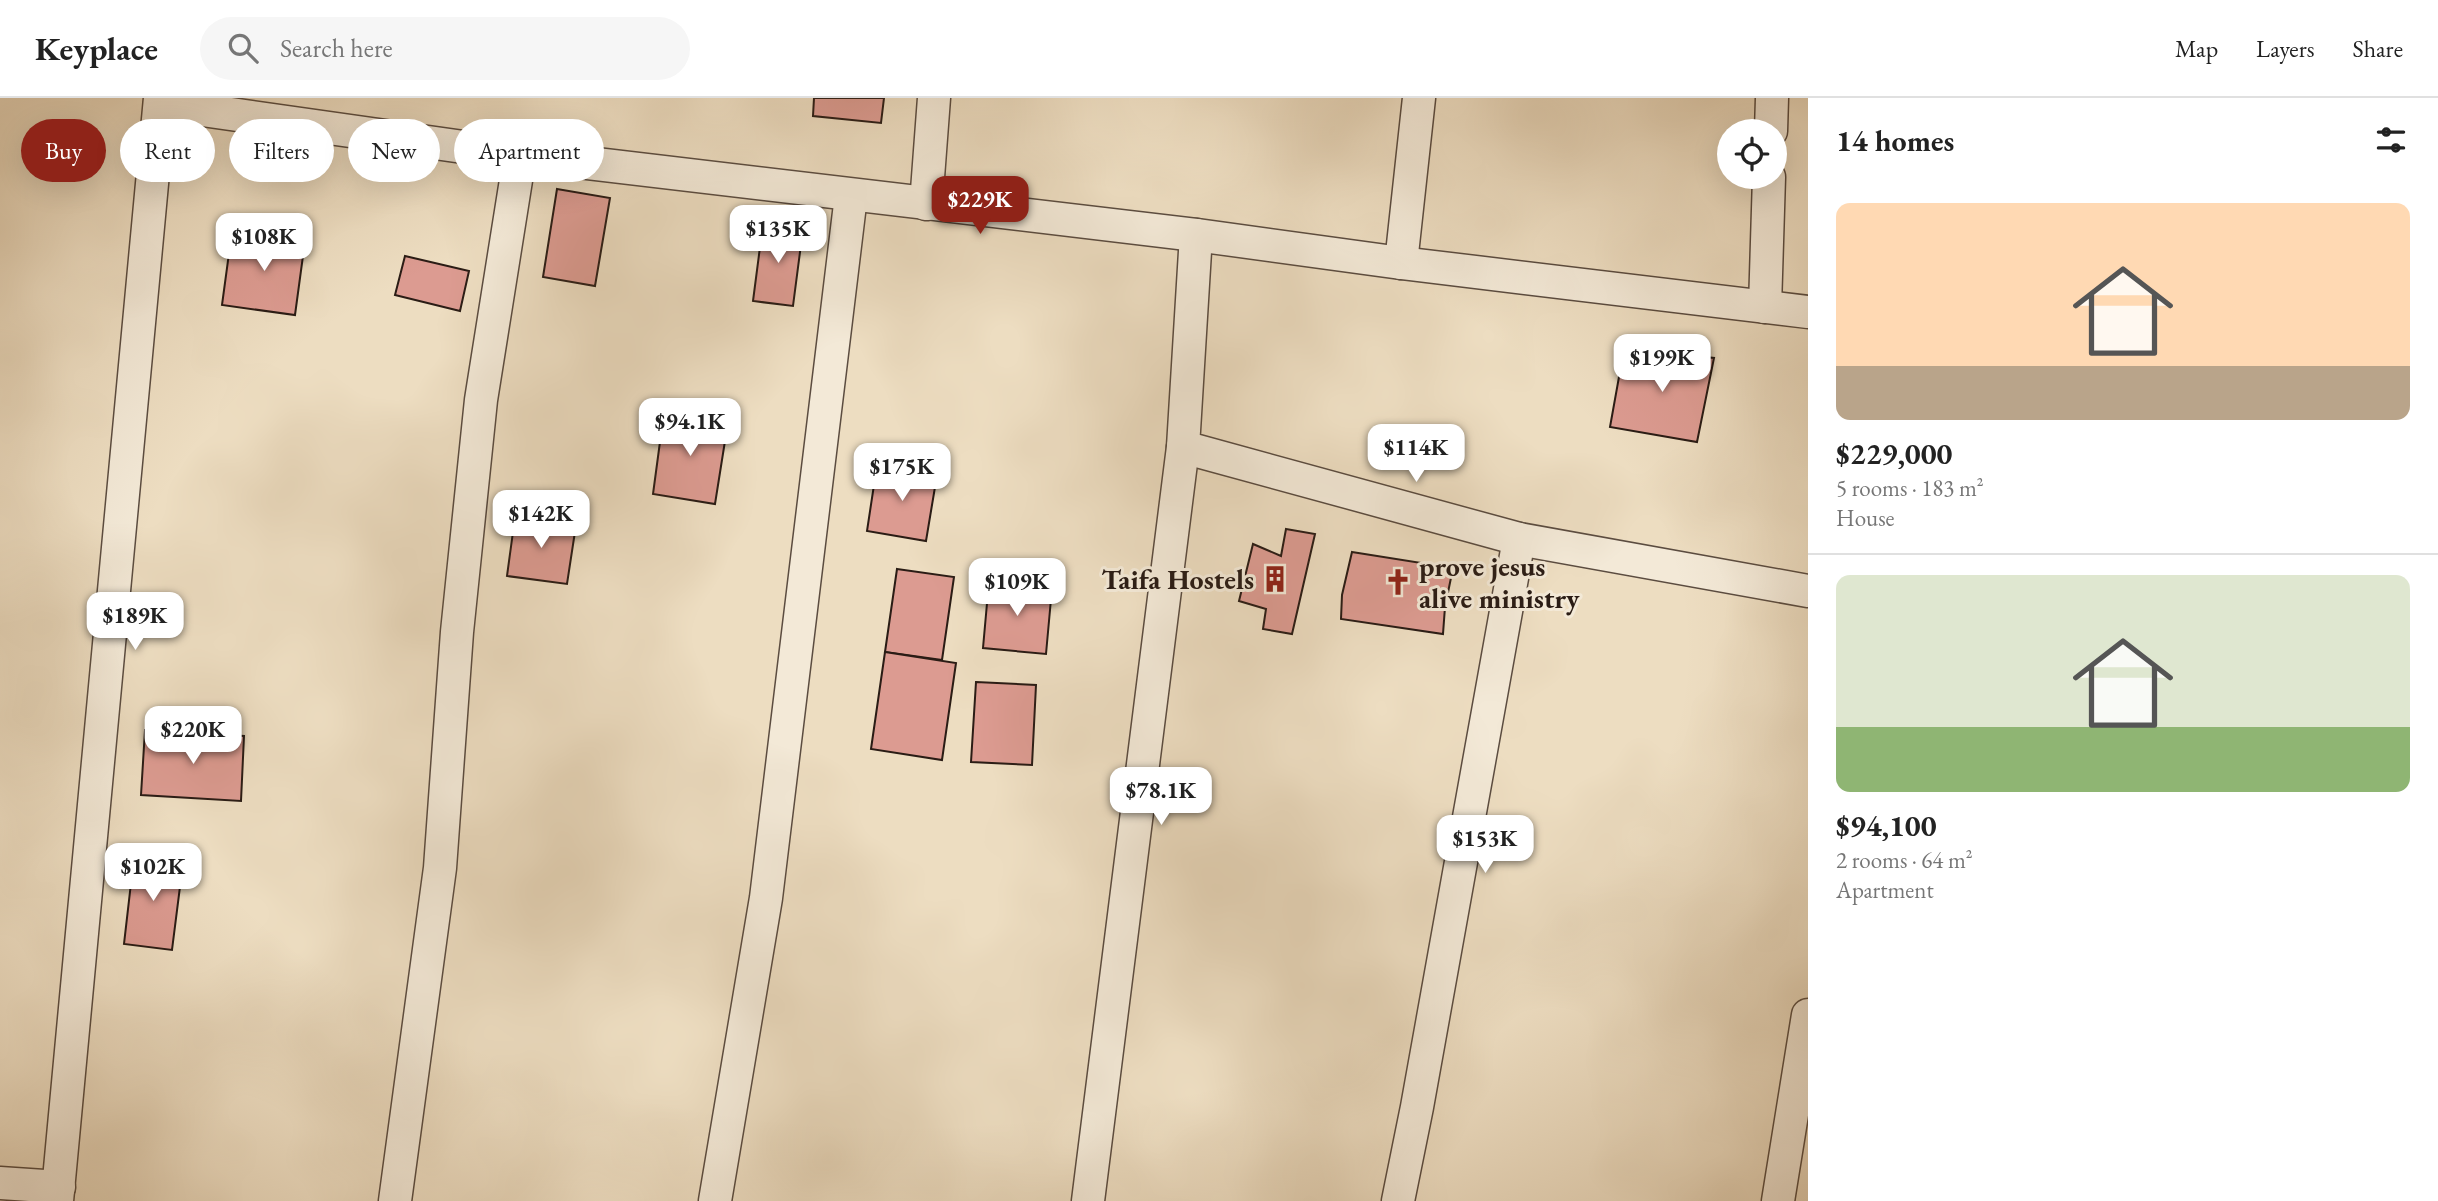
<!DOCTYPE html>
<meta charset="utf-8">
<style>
body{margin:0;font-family:"EB Garamond",serif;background:#f6f6f6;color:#222;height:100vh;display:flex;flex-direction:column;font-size:26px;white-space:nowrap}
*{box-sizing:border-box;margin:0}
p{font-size:23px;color:#767676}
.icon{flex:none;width:38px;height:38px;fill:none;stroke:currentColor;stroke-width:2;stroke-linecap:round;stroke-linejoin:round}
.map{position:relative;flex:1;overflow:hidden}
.details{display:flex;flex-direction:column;background:#fff;width:630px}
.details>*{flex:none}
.hud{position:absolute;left:21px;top:21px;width:665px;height:63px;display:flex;gap:14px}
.buttons{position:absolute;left:1717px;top:21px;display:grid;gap:14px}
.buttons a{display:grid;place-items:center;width:70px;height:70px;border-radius:50%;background:#fff;box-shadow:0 7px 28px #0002;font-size:35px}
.price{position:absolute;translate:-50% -60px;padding:0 16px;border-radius:14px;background:#fff;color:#222;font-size:23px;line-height:46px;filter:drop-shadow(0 2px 4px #0008)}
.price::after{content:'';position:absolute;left:50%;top:42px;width:21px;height:16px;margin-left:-10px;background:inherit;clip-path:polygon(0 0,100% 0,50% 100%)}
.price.on{background:#8f2418;color:#fff}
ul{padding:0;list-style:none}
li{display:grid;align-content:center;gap:14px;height:371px;padding:0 28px}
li+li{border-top:2px solid #e0e0e0}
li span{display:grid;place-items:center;height:217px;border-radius:14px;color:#555}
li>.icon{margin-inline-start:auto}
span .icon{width:126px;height:126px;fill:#fffc;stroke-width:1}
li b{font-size:30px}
h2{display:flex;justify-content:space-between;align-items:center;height:84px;padding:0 28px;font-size:30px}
.chip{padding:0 24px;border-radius:32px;background:#fff;box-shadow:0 7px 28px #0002;font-size:24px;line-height:63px}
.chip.on{background:#8f2418;color:#fff}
header{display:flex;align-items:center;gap:42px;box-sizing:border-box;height:98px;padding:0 35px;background:#fff;border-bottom:2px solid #e0e0e0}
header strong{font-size:33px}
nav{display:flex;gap:38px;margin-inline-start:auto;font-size:24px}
.search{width:490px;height:63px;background:#f6f6f6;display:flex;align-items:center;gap:18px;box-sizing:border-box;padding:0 24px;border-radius:38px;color:#767676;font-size:26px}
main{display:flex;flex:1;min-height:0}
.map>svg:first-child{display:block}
</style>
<header>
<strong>Keyplace</strong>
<div class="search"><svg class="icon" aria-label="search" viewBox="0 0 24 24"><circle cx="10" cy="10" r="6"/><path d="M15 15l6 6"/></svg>Search here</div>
<nav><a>Map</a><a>Layers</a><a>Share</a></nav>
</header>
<main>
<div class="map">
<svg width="1808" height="1103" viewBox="0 0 1808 1103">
<rect width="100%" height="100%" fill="#edddc1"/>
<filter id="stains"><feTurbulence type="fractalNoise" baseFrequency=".00286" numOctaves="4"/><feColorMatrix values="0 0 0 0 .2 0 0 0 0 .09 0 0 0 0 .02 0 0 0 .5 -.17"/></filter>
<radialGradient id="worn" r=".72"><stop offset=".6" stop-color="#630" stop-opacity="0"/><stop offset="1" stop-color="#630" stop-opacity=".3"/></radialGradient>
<g fill="#dc9b91" stroke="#2a1c15" stroke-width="2">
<path d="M 814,0 L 884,0 L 881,25 L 813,18 Z"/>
<path d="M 557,91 L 610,100 L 595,188 L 543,179 Z"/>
<path d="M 763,126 L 803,131 L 793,208 L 753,203 Z"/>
<path d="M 232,133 L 305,143 L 295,217 L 222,207 Z"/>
<path d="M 405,158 L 469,173 L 460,213 L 395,197 Z"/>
<path d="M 1624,251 L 1714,260 L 1697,344 L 1610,329 Z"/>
<path d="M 664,314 L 728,324 L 715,406 L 653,396 Z"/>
<path d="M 877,367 L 937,377 L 926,443 L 867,433 Z"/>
<path d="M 515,419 L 576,427 L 567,486 L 507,478 Z"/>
<path d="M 1286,431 L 1315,436 L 1292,536 L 1263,531 L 1266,511 L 1239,503 L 1253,446 L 1281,458 Z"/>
<path d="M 1352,454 L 1453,470 L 1445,509 L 1443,536 L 1341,521 L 1342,497 Z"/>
<path d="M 897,471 L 954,479 L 942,562 L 885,554 Z"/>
<path d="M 989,483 L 1052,490 L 1046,556 L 983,550 Z"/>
<path d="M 885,554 L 956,565 L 942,662 L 871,651 Z"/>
<path d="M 976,584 L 1036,587 L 1032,667 L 971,664 Z"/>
<path d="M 145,632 L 244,638 L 241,703 L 141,697 Z"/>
<path d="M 134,759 L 183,765 L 172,852 L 124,846 Z"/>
</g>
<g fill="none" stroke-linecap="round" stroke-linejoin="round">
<defs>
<g id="minor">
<path d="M 160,6 L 520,57 L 1196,137 L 1401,165 L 1808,214"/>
<path d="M 1771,33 L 1772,0"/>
<path d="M 926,106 L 934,0"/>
<path d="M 1196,137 L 1183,349 L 1519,441 L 1808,493"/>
<path d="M 1401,165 L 1419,0"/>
<path d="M 1765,209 L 1769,79"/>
<path d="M 0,1085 L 59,1089"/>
<path d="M 57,1103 L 160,0"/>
<path d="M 395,1103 L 440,770 L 457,534 L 481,302 L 520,57"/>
<path d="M 715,1103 L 766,800 L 851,98"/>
<path d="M 1088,1103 L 1183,349"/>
<path d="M 1398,1103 L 1417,1009 L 1519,441"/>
<path d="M 1778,1103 L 1808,917"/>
</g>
</defs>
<use href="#minor" stroke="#5b4c40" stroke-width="35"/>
<use href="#minor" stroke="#f3e9d7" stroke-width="32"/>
</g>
<defs>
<symbol id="building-bare" viewBox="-9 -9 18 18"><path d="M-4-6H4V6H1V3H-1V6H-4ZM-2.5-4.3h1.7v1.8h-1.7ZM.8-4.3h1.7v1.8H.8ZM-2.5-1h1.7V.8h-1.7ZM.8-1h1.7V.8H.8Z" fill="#8f2418" stroke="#f3e9d7" stroke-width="2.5" paint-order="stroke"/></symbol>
<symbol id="church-bare" viewBox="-9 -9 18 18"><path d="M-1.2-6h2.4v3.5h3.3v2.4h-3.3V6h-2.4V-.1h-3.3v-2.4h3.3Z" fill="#8f2418" stroke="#f3e9d7" stroke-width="2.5" paint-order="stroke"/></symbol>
</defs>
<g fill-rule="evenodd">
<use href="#building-bare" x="1256" y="462" width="38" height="38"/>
<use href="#church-bare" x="1379" y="465" width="38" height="38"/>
</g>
<g text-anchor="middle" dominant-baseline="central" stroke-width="6" stroke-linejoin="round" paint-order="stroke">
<g font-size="28" font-weight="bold" fill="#2a1c15" stroke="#f3e9d7" text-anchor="start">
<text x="1419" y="468">prove jesus<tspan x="1419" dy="32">alive ministry</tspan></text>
<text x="1254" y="481" text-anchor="end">Taifa Hostels</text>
</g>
</g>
<rect width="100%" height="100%" filter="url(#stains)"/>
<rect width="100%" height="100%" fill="url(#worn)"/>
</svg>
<div class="buttons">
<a><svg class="icon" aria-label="locate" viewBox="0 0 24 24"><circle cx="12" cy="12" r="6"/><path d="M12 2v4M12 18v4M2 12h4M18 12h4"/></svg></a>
</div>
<b class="price on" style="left:980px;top:138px">$229K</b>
<b class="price" style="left:778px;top:167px">$135K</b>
<b class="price" style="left:264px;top:175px">$108K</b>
<b class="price" style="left:1662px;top:296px">$199K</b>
<b class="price" style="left:690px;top:360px">$94.1K</b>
<b class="price" style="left:1416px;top:386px">$114K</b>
<b class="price" style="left:902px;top:405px">$175K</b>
<b class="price" style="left:541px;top:452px">$142K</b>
<b class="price" style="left:1017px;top:520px">$109K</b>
<b class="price" style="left:135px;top:554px">$189K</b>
<b class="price" style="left:193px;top:668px">$220K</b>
<b class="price" style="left:1161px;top:729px">$78.1K</b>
<b class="price" style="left:1485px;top:777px">$153K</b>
<b class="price" style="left:153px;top:805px">$102K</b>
<div class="hud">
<a class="chip on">Buy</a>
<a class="chip">Rent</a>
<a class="chip">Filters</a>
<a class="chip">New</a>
<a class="chip">Apartment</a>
</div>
</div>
<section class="details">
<h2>14 homes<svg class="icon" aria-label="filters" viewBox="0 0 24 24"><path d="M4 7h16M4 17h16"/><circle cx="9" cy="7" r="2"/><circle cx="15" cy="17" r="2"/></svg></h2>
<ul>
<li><span style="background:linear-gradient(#ffd9b3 75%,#b9a48a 0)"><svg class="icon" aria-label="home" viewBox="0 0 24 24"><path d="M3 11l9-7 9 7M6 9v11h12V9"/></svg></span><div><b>$229,000</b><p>5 rooms · 183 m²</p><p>House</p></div></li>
<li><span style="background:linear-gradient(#dfe7d0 70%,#8fb573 0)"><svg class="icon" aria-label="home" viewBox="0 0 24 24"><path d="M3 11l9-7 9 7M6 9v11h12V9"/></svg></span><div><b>$94,100</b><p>2 rooms · 64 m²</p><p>Apartment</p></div></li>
</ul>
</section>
</main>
